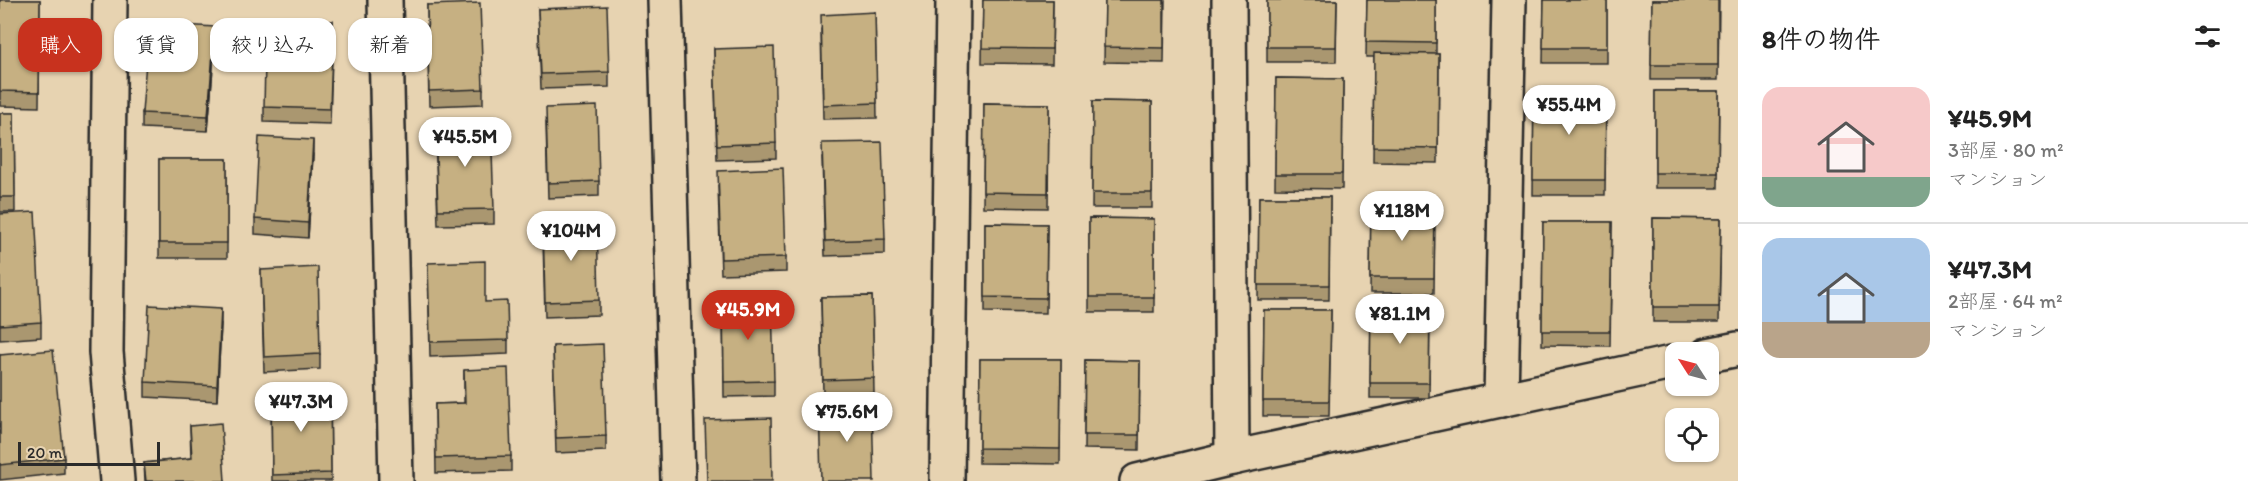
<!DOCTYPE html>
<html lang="ja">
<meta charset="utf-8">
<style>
body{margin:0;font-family:Itim,"Klee One",sans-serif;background:#f6f6f6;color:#222;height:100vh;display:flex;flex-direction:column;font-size:22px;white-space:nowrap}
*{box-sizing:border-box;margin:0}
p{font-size:20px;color:#767676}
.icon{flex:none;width:33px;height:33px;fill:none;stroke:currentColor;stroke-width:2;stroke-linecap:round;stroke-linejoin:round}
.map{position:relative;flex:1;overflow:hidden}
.side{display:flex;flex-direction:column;background:#fff;width:510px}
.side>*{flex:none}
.top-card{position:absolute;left:18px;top:18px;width:570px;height:54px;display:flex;gap:12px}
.needle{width:39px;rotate:306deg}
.controls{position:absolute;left:1665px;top:342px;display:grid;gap:12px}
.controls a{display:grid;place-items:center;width:54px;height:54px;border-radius:12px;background:#fff;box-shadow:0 2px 4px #0004;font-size:30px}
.scale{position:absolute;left:18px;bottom:15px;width:142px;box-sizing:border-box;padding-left:6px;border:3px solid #2b2b2b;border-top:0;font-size:16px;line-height:21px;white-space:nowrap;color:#2b2b2b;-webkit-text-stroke:4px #e7d3b1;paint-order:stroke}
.price{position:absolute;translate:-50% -51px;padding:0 14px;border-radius:21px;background:#fff;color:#222;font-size:20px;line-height:39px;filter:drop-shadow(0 2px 3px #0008)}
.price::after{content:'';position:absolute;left:50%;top:36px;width:18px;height:14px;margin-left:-9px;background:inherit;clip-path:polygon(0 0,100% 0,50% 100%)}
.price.current{background:#c8321e;color:#fff}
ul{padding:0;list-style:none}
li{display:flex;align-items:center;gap:18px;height:150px;padding:0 24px}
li+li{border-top:2px solid #e0e0e0}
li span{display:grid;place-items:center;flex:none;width:168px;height:120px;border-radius:18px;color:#555}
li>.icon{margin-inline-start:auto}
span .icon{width:72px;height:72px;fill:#fffc;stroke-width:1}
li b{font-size:26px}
h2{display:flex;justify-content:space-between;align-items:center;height:72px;padding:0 24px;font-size:26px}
.tag{padding:0 21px;border-radius:18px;background:#fff;box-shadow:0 2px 4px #0004;font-size:21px;line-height:54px}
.tag.current{background:#c8321e;color:#fff}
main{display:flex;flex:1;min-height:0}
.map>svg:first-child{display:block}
</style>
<main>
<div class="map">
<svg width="1738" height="481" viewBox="0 0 1738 481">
<rect width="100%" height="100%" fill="#e7d3b1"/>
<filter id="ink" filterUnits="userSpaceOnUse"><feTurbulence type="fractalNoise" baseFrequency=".0167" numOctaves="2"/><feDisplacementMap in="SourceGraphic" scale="12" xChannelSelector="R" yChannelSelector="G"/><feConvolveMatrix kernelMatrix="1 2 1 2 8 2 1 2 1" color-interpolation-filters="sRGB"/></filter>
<g filter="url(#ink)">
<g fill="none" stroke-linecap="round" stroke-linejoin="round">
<defs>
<g id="street">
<path d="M 110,0 L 106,352 L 117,481"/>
<path d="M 385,0 L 396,481"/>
<path d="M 665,0 L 678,481"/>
<path d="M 1229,0 L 1232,458"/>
<path d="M 1708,355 L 1738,349"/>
<path d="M 1501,400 L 1509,0"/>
<path d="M 947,481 L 953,0"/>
<path d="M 1137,481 L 1232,458 L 1676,362"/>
</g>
</defs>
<use href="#street" stroke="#2b2b2b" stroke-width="38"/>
<use href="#street" stroke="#e7d3b1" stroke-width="33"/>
</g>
<g fill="#aa9770" stroke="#2b2b2b" stroke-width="1.5">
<path d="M 0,0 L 40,0 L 39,107 L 0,106 Z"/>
<path d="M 983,0 L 1053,0 L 1052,64 L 982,63 Z"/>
<path d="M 1105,0 L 1165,0 L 1164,63 L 1104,62 Z"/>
<path d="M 1267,0 L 1337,0 L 1336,62 L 1267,62 Z"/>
<path d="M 1367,0 L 1436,0 L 1436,54 L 1439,54 L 1438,163 L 1373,162 L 1374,57 L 1366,57 Z"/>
<path d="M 1544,0 L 1607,0 L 1607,63 L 1543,63 Z"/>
<path d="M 1652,0 L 1719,0 L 1718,80 L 1651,80 Z"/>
<path d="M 427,5 L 483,89 L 483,104 L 429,106 Z"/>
<path d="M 538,9 L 609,72 L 609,87 L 541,89 Z"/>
<path d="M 875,12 L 877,118 L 823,119 L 821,29 Z"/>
<path d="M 333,21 L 330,124 L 264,122 L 264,107 Z"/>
<path d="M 215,41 L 208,131 L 142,128 L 142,113 Z"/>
<path d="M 714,49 L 776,143 L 776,158 L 717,160 Z"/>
<path d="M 1276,78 L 1343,79 L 1342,189 L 1275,188 Z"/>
<path d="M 1655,91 L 1719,91 L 1718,188 L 1655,188 Z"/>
<path d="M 1534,92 L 1606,93 L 1605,195 L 1533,195 Z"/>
<path d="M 1093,101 L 1152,102 L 1152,208 L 1092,208 Z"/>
<path d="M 984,103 L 1049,104 L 1048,208 L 983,207 Z"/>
<path d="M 0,113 L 14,113 L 15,212 L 0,212 Z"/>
<path d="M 546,123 L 599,181 L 599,196 L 548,198 Z"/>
<path d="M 435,127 L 494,209 L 494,224 L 438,225 Z"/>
<path d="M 313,155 L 308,238 L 255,234 L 255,219 Z"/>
<path d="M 822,158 L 885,239 L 885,254 L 825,256 Z"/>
<rect x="159" y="159" width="68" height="99"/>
<path d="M 718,186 L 786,257 L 786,272 L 721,274 Z"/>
<path d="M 1259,197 L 1330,197 L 1329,300 L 1258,300 Z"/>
<path d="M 1371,205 L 1435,206 L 1434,293 L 1370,293 Z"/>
<path d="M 0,214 L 41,322 L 41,337 L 0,340 Z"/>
<path d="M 1089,218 L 1154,219 L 1154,312 L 1089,312 Z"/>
<path d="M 1653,218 L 1721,219 L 1719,322 L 1653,322 Z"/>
<path d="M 1543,222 L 1612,222 L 1610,346 L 1542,345 Z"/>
<path d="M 985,223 L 1047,224 L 1046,313 L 985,312 Z"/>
<path d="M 543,239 L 599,300 L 599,315 L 545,317 Z"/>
<path d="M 428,263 L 485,302 L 508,340 L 508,354 L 430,357 Z"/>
<path d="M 261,270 L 320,354 L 320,369 L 264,372 Z"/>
<path d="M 872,296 L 874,393 L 823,395 L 821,297 Z"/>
<path d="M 723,301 L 774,381 L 774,396 L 724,397 Z"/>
<path d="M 1371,306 L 1430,307 L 1429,398 L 1370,398 Z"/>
<path d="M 1264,310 L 1331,310 L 1329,416 L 1263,416 Z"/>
<path d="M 221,324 L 217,401 L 145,397 L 145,382 Z"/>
<path d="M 553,346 L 606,436 L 606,451 L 556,453 Z"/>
<path d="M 0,355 L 64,458 L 64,473 L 0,480 Z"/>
<path d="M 980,359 L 1061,359 L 1060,464 L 979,463 Z"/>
<path d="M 1085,360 L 1140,361 L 1139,450 L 1084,449 Z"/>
<path d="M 464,370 L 511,456 L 511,471 L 436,473 L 435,404 L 464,403 Z"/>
<path d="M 330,392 L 331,481 L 272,481 L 271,393 Z"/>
<path d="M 190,426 L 225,481 L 145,481 L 144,463 L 191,458 Z"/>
</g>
<g fill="#8b7b5b" stroke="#2b2b2b" stroke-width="1.5">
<path d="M 215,27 L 215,41 L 208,131 L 208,116 Z"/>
<path d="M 313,140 L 313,155 L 308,238 L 308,223 Z"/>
<path d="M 221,309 L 221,324 L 217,401 L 217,386 Z"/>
</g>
<g fill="#c6b082" stroke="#2b2b2b" stroke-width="1.5">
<path d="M 0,0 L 40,0 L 39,92 L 0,91 Z"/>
<path d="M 983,0 L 1053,0 L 1052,49 L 982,48 Z"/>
<path d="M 1105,0 L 1164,0 L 1164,48 L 1104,47 Z"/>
<path d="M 1267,0 L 1337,0 L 1336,47 L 1267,47 Z"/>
<path d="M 1367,0 L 1436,0 L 1436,43 L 1366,42 Z"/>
<path d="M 1544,0 L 1607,0 L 1607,48 L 1543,48 Z"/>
<path d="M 1652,0 L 1718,0 L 1718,65 L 1651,65 Z"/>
<path d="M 480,3 L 483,89 L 429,91 L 427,5 Z"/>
<path d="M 607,6 L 609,72 L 541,74 L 538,9 Z"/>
<path d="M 875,12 L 877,103 L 823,105 L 821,15 Z"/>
<path d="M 266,20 L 333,21 L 330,109 L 264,107 Z"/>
<path d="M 149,23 L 215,27 L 208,116 L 142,113 Z"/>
<path d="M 774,47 L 776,143 L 717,145 L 714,49 Z"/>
<path d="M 1374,53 L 1439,54 L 1438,148 L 1373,147 Z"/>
<path d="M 1276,78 L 1343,79 L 1342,174 L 1275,174 Z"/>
<path d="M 1655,91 L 1719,91 L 1718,173 L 1655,173 Z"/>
<path d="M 1534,92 L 1606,93 L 1605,180 L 1533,180 Z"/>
<path d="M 1093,101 L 1152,102 L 1152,193 L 1092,193 Z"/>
<path d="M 984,103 L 1049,104 L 1048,193 L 983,192 Z"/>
<path d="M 597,106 L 599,181 L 548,183 L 546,108 Z"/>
<path d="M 0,113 L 14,113 L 15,197 L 0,197 Z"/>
<path d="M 491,125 L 494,209 L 438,210 L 435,127 Z"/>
<path d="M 259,137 L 313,140 L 308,223 L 255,219 Z"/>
<path d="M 882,142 L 885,239 L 825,241 L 822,143 Z"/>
<rect x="159" y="159" width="68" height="84"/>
<path d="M 783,168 L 786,257 L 721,259 L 718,171 Z"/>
<path d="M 1259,197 L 1330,197 L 1329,285 L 1258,285 Z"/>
<path d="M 1371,205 L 1435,206 L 1434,278 L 1370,278 Z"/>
<path d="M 35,212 L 41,322 L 0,325 L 0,214 Z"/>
<path d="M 1089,218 L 1154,219 L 1154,297 L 1089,297 Z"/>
<path d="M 1653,218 L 1721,219 L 1719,307 L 1653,307 Z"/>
<path d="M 597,222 L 599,300 L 545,302 L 543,224 Z"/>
<path d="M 1543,222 L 1612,222 L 1610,331 L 1542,331 Z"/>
<path d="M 985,223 L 1047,224 L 1046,298 L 985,297 Z"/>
<path d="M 485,261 L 485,302 L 507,301 L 508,340 L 430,342 L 428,263 Z"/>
<path d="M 318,267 L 320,354 L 264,357 L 261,270 Z"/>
<path d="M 872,296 L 874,378 L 823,380 L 821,297 Z"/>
<path d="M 772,300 L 774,381 L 724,382 L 723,301 Z"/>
<path d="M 149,305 L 221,309 L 217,386 L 145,382 Z"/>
<path d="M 1371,306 L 1430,307 L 1429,383 L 1370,383 Z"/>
<path d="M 1264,310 L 1331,310 L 1329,401 L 1263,401 Z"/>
<path d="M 603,344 L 606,436 L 556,438 L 553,346 Z"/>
<path d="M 53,350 L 64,458 L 0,465 L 0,355 Z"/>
<path d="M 980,359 L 1061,359 L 1060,449 L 979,448 Z"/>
<path d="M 1085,360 L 1140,361 L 1139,435 L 1084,435 Z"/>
<path d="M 508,368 L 511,456 L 436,458 L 435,404 L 465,403 L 464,370 Z"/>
<path d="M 330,392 L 331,473 L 272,475 L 271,393 Z"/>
<path d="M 872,404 L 874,481 L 821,481 L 819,405 Z"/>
<path d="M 771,418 L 772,481 L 707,481 L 705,420 Z"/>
<path d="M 221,423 L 225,481 L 146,481 L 144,463 L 192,458 L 190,426 Z"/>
</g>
</g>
</svg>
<div class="controls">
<a><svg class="needle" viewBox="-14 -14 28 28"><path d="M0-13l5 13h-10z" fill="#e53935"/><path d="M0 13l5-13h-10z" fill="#767676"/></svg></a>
<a><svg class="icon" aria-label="locate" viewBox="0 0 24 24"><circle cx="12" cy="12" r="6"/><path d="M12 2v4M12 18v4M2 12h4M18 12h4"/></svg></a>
</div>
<div class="scale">20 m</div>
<b class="price" style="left:1569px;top:136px">¥55.4M</b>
<b class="price" style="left:465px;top:168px">¥45.5M</b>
<b class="price" style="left:1402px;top:242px">¥118M</b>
<b class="price" style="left:571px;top:262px">¥104M</b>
<b class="price current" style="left:748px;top:341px">¥45.9M</b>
<b class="price" style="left:1400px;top:345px">¥81.1M</b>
<b class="price" style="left:301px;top:433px">¥47.3M</b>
<b class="price" style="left:847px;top:443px">¥75.6M</b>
<div class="top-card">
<a class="tag current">購入</a>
<a class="tag">賃貸</a>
<a class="tag">絞り込み</a>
<a class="tag">新着</a>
</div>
</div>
<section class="side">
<h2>8件の物件<svg class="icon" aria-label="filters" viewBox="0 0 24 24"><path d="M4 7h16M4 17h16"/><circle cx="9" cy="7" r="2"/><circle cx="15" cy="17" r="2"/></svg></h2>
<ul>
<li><span style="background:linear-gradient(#f6c9c9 75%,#7fa58c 0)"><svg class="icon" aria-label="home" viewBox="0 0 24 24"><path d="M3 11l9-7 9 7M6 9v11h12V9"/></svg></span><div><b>¥45.9M</b><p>3部屋 · 80 m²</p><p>マンション</p></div></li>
<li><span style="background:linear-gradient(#a9c7e8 70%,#b9a48a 0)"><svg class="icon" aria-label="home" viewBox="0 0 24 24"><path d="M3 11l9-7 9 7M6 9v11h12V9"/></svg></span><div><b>¥47.3M</b><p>2部屋 · 64 m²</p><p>マンション</p></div></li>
</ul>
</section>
</main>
